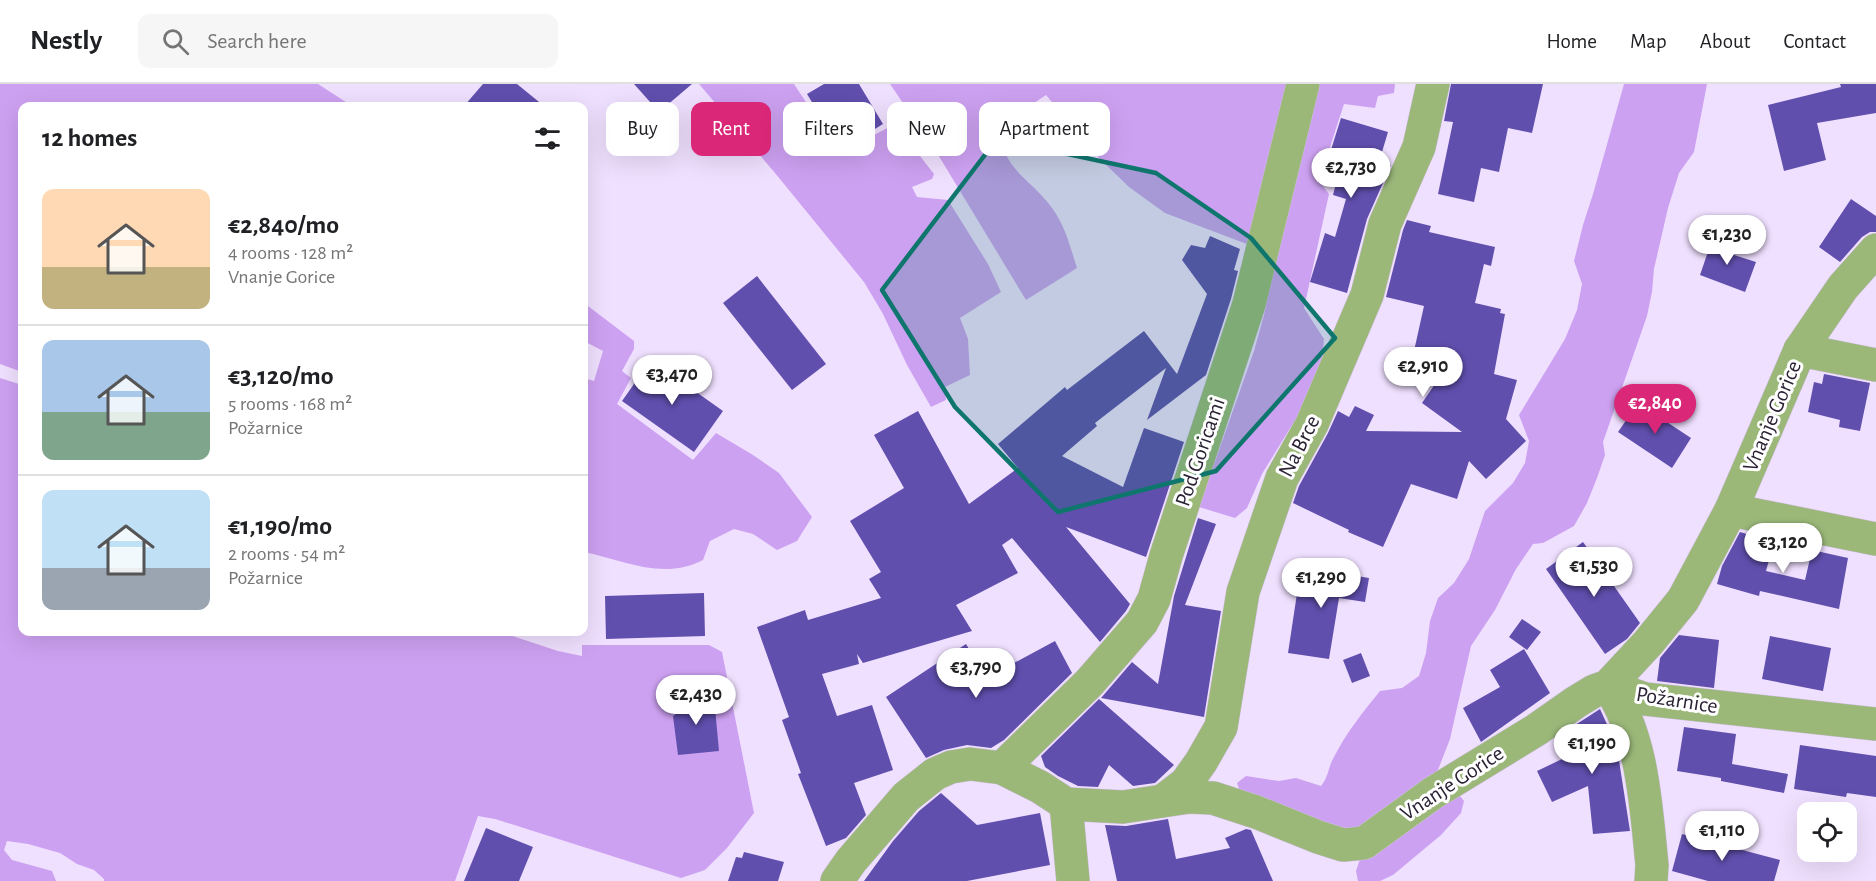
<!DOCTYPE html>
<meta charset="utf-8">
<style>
body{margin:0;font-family:"Alegreya Sans",sans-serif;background:#f6f6f6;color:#202124;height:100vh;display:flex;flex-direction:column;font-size:22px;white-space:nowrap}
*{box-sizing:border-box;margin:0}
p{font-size:20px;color:#757577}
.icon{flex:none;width:33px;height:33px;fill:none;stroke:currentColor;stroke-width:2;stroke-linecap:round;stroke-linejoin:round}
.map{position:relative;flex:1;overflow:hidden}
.details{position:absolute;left:18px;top:18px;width:570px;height:534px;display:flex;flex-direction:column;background:#fff;border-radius:12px;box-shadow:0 6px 24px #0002}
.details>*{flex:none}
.banner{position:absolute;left:606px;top:18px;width:570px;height:54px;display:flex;gap:12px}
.fabs{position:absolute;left:1797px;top:718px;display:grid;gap:12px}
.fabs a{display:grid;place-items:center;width:60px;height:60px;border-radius:12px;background:#fff;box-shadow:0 6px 24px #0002;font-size:30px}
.price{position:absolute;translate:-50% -51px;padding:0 14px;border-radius:21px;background:#fff;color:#222;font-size:20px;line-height:39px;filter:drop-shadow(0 2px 3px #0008)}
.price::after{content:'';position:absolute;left:50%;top:36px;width:18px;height:14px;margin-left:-9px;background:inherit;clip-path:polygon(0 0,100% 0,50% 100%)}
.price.active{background:#db2777;color:#fff}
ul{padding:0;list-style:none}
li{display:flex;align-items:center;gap:18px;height:150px;padding:0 24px}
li+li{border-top:2px solid #e0e0e0}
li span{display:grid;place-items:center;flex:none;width:168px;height:120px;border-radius:12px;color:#555}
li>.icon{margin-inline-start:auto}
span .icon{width:72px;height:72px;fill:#fffc;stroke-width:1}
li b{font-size:26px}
h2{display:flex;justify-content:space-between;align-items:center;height:72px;padding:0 24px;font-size:26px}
.chip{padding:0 21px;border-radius:12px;background:#fff;box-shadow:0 6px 24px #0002;font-size:21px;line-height:54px}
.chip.active{background:#db2777;color:#fff}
header{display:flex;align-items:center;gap:36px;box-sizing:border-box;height:84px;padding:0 30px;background:#fff;border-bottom:2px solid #e0e0e0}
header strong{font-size:28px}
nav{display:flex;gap:33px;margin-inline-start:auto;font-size:21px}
.search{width:420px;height:54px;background:#f6f6f6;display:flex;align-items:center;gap:15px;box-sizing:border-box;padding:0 21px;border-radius:12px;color:#757577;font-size:22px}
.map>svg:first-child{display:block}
</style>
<header>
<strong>Nestly</strong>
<div class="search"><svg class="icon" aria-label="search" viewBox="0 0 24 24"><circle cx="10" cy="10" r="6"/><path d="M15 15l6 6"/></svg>Search here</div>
<nav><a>Home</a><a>Map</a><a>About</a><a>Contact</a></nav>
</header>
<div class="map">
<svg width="1876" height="797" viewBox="0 0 1876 797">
<rect width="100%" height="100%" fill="#f0e0ff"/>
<g fill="#cda1f1">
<path d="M 0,0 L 318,0 L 352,22 L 22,22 L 22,288 L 0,280 Z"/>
<path d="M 699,0 L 794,0 L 841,71 L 849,71 L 874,51 L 895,40 L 934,90 L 932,95 L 912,103 L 917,113 L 948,116 L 988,180 L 1001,208 L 960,234 L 968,255 L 970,291 L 945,303 L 946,316 L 931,323 L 907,281 L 883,230 L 864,198 L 775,89 Z"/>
<path d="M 890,0 L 1290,0 L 1252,162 L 1165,129 L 1129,103 L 1099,74 L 1046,11 L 1001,41 C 999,85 1030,93 1052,124 C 1066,143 1070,163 1077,184 L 1026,216 L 937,69 Z"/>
<path d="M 1314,0 L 1395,0 L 1394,9 L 1378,12 L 1375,24 L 1344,20 L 1319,97 L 1329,110 L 1304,224 L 1324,255 L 1321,286 L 1303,323 L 1262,390 L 1247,424 L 1235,434 L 1199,423 L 1254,267 L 1264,231 L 1286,122 Z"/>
<path d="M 1624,0 L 1707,0 L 1694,68 L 1679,89 L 1668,124 L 1654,185 L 1652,208 L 1647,232 L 1603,358 L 1605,371 L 1597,394 L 1587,419 L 1574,442 L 1543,459 L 1533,460 L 1516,485 L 1495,526 L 1471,562 L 1450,655 L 1436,691 L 1360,747 L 1341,748 L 1240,708 L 1237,699 L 1246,692 L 1279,697 L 1296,694 L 1321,702 C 1329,692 1328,683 1334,673 C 1346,649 1363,628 1380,607 L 1402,604 L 1419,592 L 1426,569 L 1430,537 L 1438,514 L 1454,499 L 1469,475 L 1485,427 L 1513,399 L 1525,379 L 1529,357 L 1519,331 L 1565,255 L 1577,226 L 1582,200 L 1574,177 L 1583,141 L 1593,110 Z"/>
<path d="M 584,219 L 634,257 L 634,265 L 622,287 L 631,294 L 617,320 L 693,376 L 716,349 L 753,371 L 779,389 L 812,433 L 797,457 L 777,466 L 753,450 L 734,445 L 710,457 L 703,476 C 663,497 623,476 584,468 L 584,294 L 594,297 L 603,267 L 584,257 Z"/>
<path d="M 0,294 L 22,301 L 22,548 L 500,548 L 558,567 L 582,572 L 582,561 L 709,561 L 722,568 L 754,729 L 727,764 L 705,786 L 681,794 L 495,735 L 478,732 L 455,797 L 104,797 L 104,795 L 94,786 L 77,780 L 60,769 L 28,760 L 7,757 L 4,766 L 12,776 L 52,787 L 56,797 L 0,797 Z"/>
<path d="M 1459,711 L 1464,717 L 1461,729 L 1441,751 L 1393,791 L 1380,797 L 1358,797 L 1356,787 L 1360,775 Z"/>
</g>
<g fill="#614fae">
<path d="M 483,0 L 517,0 L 544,22 L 464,22 Z"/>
<path d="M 634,0 L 692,0 L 659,28 Z"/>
<path d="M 824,0 L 859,0 L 883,40 L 841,66 L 807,10 Z"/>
<path d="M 1451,0 L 1543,0 L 1532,49 L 1508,44 L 1499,88 L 1481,84 L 1474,118 L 1438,110 L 1453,38 L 1444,37 Z"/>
<path d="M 1840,0 L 1876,0 L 1876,29 L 1817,39 L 1826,76 L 1784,87 L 1768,21 L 1841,3 Z"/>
<path d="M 1341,34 L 1388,48 L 1379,78 L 1391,81 L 1367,135 L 1347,209 L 1310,198 L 1325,149 L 1335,153 L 1346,115 L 1333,111 L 1338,92 L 1324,88 Z"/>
<path d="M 1851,115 L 1876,132 L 1876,148 L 1870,148 L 1862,153 L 1840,178 L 1819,163 Z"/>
<path d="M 1407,136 L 1431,142 L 1429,148 L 1495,163 L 1491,182 L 1484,180 L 1475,219 L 1501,225 L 1500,229 L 1505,230 L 1494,290 L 1517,296 L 1506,335 L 1526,357 L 1486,395 L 1469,377 L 1457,415 L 1411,400 L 1383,463 L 1348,448 L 1349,446 L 1293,419 L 1299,402 L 1328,349 L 1338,327 L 1349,333 L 1355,322 L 1374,331 L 1366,347 L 1462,348 L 1422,319 L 1452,275 L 1414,267 L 1424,222 L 1386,213 L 1403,146 Z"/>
<path d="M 1210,152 L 1240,165 L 1234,186 L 1238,187 L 1231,215 L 1206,291 L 1147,336 L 1166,284 L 1095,339 L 1097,342 L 1062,372 L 1123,403 L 1144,344 L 1184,358 L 1146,473 L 1066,443 L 1130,520 L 1126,527 L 1100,558 L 1012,454 L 1002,461 L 1018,489 L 956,521 L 972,547 L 863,579 L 857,570 L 859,580 L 822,590 L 837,632 L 872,621 L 893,686 L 854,699 L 866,731 L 846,754 L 826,762 L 798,690 L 801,689 L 782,636 L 789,633 L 757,543 L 805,526 L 808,536 L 881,514 L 869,495 L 881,488 L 850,437 L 904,404 L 874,351 L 918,327 L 969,420 L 1018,384 L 998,360 L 1065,303 L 1067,306 L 1144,247 L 1177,290 L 1207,210 L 1182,176 L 1191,161 L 1205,164 Z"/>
<path d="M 1713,153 L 1734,161 L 1731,170 L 1756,178 L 1745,208 L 1700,191 Z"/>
<path d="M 757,192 L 826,280 L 792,306 L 723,219 Z"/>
<path d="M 651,276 L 723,327 L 694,368 L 622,317 Z"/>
<path d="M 1824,290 L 1870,299 L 1860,347 L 1839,343 L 1840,336 L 1808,328 L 1814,298 L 1822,300 Z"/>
<path d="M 1638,319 L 1691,354 L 1672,384 L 1618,348 Z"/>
<path d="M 1198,434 L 1216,440 L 1185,521 L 1221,527 L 1204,633 L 1101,614 L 1132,578 L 1158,600 L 1174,512 Z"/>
<path d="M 1740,448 L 1774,458 L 1766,487 L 1805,496 L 1812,466 L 1848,474 L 1839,525 L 1760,507 L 1759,512 L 1717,500 L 1722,482 Z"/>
<path d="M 1583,458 L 1640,539 L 1627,555 L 1605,570 L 1546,485 Z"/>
<path d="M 1301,483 L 1369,494 L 1365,518 L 1339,514 L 1329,575 L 1288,569 Z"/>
<path d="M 704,509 L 705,552 L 606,555 L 605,512 Z"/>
<path d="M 1522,535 L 1541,548 L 1527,566 L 1509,553 Z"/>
<path d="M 1679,551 L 1719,556 L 1714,604 L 1657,597 L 1660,574 Z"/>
<path d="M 1770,552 L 1831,564 L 1823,607 L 1762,595 Z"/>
<path d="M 1055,557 L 1072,589 L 1004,656 L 991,664 L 967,661 L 944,666 L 926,674 L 886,613 L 966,560 L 986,594 Z"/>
<path d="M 1524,565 L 1550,609 L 1481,658 L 1463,624 L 1500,603 L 1490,586 Z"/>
<path d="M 1361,569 L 1370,592 L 1352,599 L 1343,576 Z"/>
<path d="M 714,613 L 719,667 L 678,671 L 673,632 L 675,631 L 674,616 Z"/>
<path d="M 1099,615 L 1174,681 L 1155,699 L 1133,702 L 1109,681 L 1098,703 L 1078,702 L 1058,692 L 1045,683 L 1041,672 Z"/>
<path d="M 1600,625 L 1611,649 L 1618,670 L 1630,747 L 1593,750 L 1588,702 L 1552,718 L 1537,687 L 1581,666 L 1569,645 Z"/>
<path d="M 1684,643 L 1736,650 L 1732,680 L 1788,690 L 1784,709 L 1721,697 L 1721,694 L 1677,687 Z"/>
<path d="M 1800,661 L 1876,672 L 1876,713 L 1847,709 L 1846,713 L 1794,705 Z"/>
<path d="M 941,709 L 977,741 L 1040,729 L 1050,781 L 967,797 L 864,797 L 893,757 L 919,727 Z"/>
<path d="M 1168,735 L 1176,775 L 1230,764 L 1225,754 L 1246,745 L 1251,746 L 1273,797 L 1117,797 L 1105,741 L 1126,742 Z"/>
<path d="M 486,744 L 533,763 L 519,797 L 464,797 Z"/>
<path d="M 1682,750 L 1780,776 L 1774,797 L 1708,797 L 1672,787 Z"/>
<path d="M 744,768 L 784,778 L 778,797 L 728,797 L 736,773 L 742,774 Z"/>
</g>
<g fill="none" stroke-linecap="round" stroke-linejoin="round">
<defs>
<g id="minor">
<path d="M 1800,266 L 1876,281"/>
<path d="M 1731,426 L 1876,455"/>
<path d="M 1608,602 L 1645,615 L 1876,640"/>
<path d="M 1608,602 C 1643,651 1646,723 1652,781 L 1651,797"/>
<path d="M 1002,684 L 1089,599 L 1142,538 L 1154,515 L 1166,472 L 1249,220 L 1303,0"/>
<path d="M 1164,716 L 1186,699 L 1201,678 L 1221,643 L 1243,508 L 1282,394 L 1312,340 L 1367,211 L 1385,140 L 1419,63 L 1433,0"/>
<path d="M 1066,720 L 1073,797"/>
<path d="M 837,797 L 851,777 L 906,713 L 935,690 L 951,683 L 970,680 L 1002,684 L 1040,703 L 1066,720 L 1123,723 L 1189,713 L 1213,714 L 1256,728 L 1318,753 L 1343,761 L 1364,759 L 1433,709 L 1536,646 L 1576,618 L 1594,607 L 1608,602 L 1648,559 L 1683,516 L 1731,426 L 1800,266 L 1843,203 L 1876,166"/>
</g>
</defs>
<use href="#minor" stroke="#cdbedb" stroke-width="34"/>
<use href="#minor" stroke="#9bb879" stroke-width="33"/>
</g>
<path fill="#0f766e" fill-opacity="0.2" stroke="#0f766e" stroke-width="4.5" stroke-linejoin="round" d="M 997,55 L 1156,89 L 1251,154 L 1335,254 L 1216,387 L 1058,428 L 955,323 L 882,206 Z"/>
<g text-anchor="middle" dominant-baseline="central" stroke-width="6" stroke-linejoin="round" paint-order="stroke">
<g font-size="22" fill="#2c2235" stroke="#fff">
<text transform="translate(1772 332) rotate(-67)">Vnanje Gorice</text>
<text transform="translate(1299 362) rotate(-63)">Na Brce</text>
<text transform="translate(1200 368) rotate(-71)">Pod Goricami</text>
<text transform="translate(1677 616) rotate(9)">Požarnice</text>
<text transform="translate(1452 699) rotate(-33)">Vnanje Gorice</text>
</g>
</g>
</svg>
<div class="fabs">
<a><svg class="icon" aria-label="locate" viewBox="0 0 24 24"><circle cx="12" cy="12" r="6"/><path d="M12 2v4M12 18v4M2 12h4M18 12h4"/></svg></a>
</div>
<b class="price" style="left:1351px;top:115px">€2,730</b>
<b class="price" style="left:1727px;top:182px">€1,230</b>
<b class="price" style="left:1423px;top:314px">€2,910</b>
<b class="price" style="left:672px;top:322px">€3,470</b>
<b class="price active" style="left:1655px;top:351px">€2,840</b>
<b class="price" style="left:1783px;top:490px">€3,120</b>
<b class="price" style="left:1594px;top:514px">€1,530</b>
<b class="price" style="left:1321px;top:525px">€1,290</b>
<b class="price" style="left:976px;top:615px">€3,790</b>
<b class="price" style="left:696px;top:642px">€2,430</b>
<b class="price" style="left:1592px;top:691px">€1,190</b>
<b class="price" style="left:1722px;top:778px">€1,110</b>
<div class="banner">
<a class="chip">Buy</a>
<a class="chip active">Rent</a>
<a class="chip">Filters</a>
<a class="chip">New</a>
<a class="chip">Apartment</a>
</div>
<section class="details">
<h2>12 homes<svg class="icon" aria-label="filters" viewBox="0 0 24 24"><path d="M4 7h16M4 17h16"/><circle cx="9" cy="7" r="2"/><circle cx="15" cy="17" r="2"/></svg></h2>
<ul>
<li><span style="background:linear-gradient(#ffd9b3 65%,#c2b280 0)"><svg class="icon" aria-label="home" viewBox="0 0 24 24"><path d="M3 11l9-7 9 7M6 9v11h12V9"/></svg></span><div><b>€2,840/mo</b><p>4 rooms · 128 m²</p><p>Vnanje Gorice</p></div></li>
<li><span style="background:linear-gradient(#a9c7e8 60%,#7fa58c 0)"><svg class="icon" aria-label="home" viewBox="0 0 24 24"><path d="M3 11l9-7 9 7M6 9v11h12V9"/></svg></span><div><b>€3,120/mo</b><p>5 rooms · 168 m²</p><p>Požarnice</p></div></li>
<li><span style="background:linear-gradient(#bfe0f5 65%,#9aa5b1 0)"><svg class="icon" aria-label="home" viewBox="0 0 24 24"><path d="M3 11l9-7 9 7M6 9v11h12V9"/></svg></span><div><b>€1,190/mo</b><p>2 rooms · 54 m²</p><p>Požarnice</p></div></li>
</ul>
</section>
</div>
